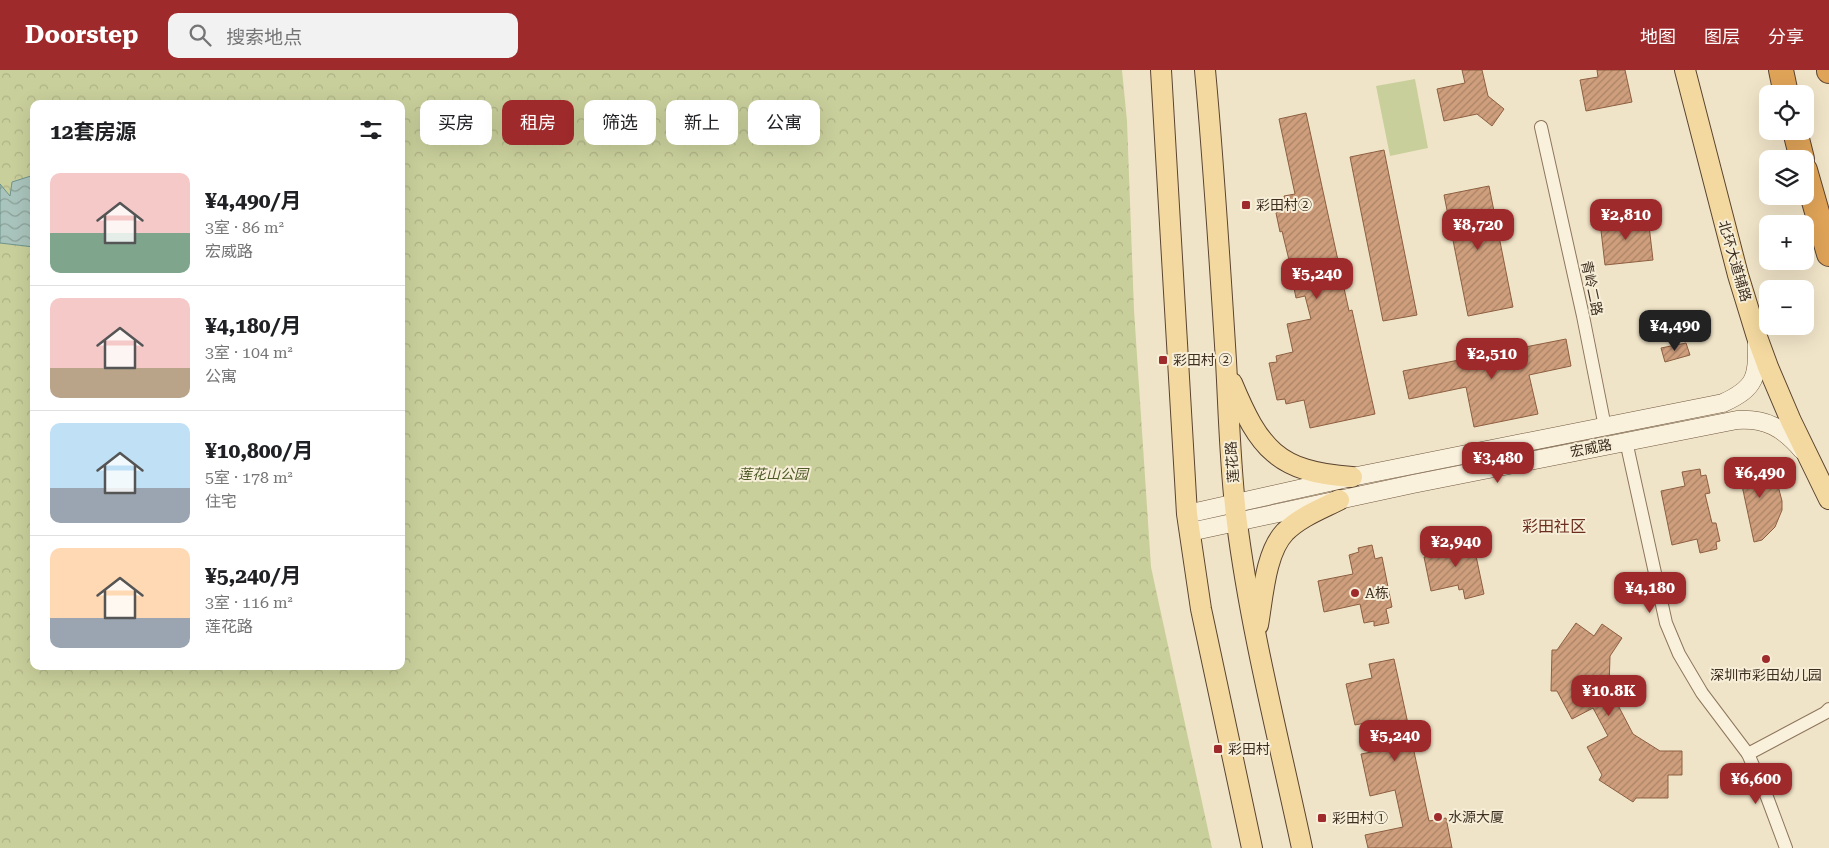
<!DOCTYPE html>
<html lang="zh">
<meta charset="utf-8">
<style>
body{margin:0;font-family:"Roboto Serif","Noto Sans SC",serif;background:#f2f2f2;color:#202124;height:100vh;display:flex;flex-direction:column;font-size:19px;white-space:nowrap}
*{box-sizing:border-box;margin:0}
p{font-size:16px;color:#757577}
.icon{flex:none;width:28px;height:28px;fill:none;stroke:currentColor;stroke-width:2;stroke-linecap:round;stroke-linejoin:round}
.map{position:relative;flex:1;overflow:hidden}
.sheet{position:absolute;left:30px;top:30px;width:375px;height:570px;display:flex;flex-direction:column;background:#fff;border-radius:10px;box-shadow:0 5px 20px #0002}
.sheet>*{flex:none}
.hud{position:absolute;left:420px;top:30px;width:475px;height:45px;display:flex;gap:10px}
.tools{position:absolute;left:1759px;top:15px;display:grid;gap:10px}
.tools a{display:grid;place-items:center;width:55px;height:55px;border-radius:10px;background:#fff;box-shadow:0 5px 20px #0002;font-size:25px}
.price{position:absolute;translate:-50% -42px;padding:0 11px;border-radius:10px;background:#9e2a2b;color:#fff;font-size:16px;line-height:32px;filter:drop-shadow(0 1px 2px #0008)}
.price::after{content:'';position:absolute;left:50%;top:30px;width:15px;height:11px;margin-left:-8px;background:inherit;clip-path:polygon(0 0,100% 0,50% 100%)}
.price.selected{background:#222;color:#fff}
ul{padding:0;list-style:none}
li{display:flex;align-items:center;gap:15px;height:125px;padding:0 20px}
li+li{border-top:1px solid #e0e0e0}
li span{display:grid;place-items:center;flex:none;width:140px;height:100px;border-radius:10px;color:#555}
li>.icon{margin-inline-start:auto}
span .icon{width:60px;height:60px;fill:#fffc;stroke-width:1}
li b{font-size:21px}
h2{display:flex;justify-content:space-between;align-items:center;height:60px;padding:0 20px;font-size:21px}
.chip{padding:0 18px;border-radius:10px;background:#fff;box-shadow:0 5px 20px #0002;font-size:18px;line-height:45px}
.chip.selected{background:#9e2a2b;color:#fff}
header{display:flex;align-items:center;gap:30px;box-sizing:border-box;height:70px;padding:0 25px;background:#9e2a2b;color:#fff}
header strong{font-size:24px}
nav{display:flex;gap:28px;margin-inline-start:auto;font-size:18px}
.search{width:350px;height:45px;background:#f2f2f2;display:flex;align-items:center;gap:12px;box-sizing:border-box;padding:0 18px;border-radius:10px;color:#757577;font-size:19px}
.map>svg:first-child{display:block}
</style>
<header>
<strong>Doorstep</strong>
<div class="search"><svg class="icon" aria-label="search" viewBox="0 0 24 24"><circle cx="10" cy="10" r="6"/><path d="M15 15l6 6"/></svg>搜索地点</div>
<nav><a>地图</a><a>图层</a><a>分享</a></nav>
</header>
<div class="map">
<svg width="1829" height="778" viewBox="0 0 1829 778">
<defs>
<pattern id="park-crowns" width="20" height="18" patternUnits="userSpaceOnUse" patternTransform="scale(1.25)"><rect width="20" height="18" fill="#c9cf9b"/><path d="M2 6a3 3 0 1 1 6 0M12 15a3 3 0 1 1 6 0" fill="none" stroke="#aeb285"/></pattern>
<pattern id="water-waves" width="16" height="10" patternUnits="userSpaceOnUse" patternTransform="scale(1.25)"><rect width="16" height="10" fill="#a9c4bc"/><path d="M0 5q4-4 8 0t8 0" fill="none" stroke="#8ba098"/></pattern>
<pattern id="building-hatch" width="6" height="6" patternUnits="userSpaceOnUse" patternTransform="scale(1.25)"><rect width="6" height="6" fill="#cf9f7d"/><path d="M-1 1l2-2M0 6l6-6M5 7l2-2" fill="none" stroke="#a98266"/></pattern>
</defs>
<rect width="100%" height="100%" fill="#f0e4c8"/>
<path fill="#c9cf9b" d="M 1415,9 L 1428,78 L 1390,86 L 1376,16 Z"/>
<path fill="url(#park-crowns)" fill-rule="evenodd" d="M 0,0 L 1122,0 L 1127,51 L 1134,240 L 1151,497 L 1212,778 L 0,778 ZM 34,34 L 401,34 L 401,596 L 34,596 Z"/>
<path fill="url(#water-waves)" stroke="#6f938a" d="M 34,105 L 34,177 L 0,173 L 0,114 L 10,126 L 12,112 Z"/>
<g fill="url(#building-hatch)" stroke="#8d5f41">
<path d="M 1462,0 L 1482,0 L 1488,26 L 1504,39 L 1492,56 L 1477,44 L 1444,51 L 1437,19 L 1465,13 Z"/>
<path d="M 1597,0 L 1625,0 L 1632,32 L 1586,41 L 1580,10 L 1598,7 Z"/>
<path d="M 1306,43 L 1349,241 L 1352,240 L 1375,344 L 1310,358 L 1304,330 L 1286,334 L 1285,329 L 1277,330 L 1269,293 L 1277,292 L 1276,286 L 1293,282 L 1287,254 L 1311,249 L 1305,226 L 1296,228 L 1294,218 L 1292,219 L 1288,200 L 1290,199 L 1289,190 L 1282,161 L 1280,162 L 1276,143 L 1278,142 L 1276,133 L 1285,131 L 1284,126 L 1295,124 L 1279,49 Z"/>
<path d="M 1384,80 L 1417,245 L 1383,251 L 1350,87 Z"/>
<path d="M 1489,116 L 1513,237 L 1468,246 L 1444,125 Z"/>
<path d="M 1648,147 L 1653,190 L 1605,195 L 1600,152 Z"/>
<path d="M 1566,269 L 1571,296 L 1529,305 L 1538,344 L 1474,357 L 1466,317 L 1409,329 L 1403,301 Z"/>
<path d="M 1686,273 L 1690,285 L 1665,292 L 1661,278 Z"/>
<path d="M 1744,390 L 1754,393 L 1771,404 L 1777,412 L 1782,431 L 1782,440 L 1775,457 L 1762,470 L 1754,472 L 1737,392 Z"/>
<path d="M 1700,399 L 1701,406 L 1706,405 L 1710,423 L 1705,424 L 1712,453 L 1716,453 L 1720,471 L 1716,472 L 1717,479 L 1700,483 L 1697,469 L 1672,475 L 1661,421 L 1685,416 L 1682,402 Z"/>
<path d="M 1471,462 L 1484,524 L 1465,529 L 1463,519 L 1459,520 L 1458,515 L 1431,521 L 1424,487 L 1451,481 L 1450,476 L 1454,476 L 1452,466 Z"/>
<path d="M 1372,475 L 1375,489 L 1382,487 L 1392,537 L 1386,539 L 1389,553 L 1374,556 L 1374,551 L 1364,553 L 1360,534 L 1324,542 L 1318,511 L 1353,504 L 1349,485 L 1359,482 L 1358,478 Z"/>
<path d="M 1576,553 L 1594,566 L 1602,554 L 1622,568 L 1610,586 L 1609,618 L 1633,664 L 1660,681 L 1682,681 L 1682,705 L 1668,705 L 1668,728 L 1636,728 L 1633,732 L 1599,710 L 1602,705 L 1587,677 L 1608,666 L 1593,638 L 1572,649 L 1557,621 L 1551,621 L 1552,580 L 1557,580 Z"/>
<path d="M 1394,589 L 1429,751 L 1446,748 L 1452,778 L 1368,778 L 1365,765 L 1403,757 L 1395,720 L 1370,726 L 1361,684 L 1387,679 L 1380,650 L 1355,655 L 1346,614 L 1372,608 L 1369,594 Z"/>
</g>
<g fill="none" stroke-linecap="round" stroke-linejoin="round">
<defs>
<g id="street">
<path d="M 1541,57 L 1583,246 L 1605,357"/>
<path d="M 1626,371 L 1666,553 L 1679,584 L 1702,623 L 1748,684 L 1767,727 L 1786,778"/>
<path d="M 1748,684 L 1825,643 L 1829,639"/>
</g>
<g id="secondary">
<path d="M 1187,444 L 1352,407 L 1723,333 C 1758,317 1757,306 1757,270"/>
<path d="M 1190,462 L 1413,414 L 1737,350 C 1766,348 1783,358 1802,380"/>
</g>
<g id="primary">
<path d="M 1161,0 L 1187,444 L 1201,539 L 1252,778"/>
<path d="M 1205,0 C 1214,97 1220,194 1226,291 C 1229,345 1230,399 1237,453 C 1251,562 1279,670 1302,778"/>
<path d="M 1685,0 L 1738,205 L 1757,267 L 1768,297 L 1791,351 L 1829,429"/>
<path d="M 1232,313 C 1259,378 1277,402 1352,407"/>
<path d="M 1258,555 C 1263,527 1265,483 1285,462 C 1300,447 1321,439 1339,430"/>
</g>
<g id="highway">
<path d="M 1781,0 L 1786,24"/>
<path d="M 1829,0 L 1829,1"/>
<path d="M 1795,61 L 1802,89"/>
<path d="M 1805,100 L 1829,184"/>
</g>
</defs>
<use href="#street" stroke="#8d765c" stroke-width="14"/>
<use href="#secondary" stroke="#6f573f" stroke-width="19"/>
<use href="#primary" stroke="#5b4430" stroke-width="22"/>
<use href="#highway" stroke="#5b4430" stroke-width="26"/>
<use href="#street" stroke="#faf1dc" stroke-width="12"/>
<use href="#secondary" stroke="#faf1dc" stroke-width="18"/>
<use href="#primary" stroke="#f3d9a0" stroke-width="20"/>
<use href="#highway" stroke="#e0a458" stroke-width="24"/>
</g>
<g fill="#9e2a2b" stroke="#f7eed8" stroke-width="2">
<rect x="1241" y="130" width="10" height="10" rx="2.5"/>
<rect x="1158" y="285" width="10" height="10" rx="2.5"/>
<circle cx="1355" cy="523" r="5"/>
<circle cx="1766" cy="589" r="5"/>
<rect x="1213" y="674" width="10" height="10" rx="2.5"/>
<circle cx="1438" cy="747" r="5"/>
<rect x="1317" y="743" width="10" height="10" rx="2.5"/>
</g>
<g text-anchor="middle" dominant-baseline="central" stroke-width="4" stroke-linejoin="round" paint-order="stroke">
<g font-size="14" fill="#3d2e20" stroke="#f7eed8" text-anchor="start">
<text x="1256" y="135">彩田村②</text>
<text x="1173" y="290">彩田村 ②</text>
<text x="1365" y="523">A栋</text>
<text x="1766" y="605" text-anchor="middle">深圳市彩田幼儿园</text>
<text x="1228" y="679">彩田村</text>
<text x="1448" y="747">水源大厦</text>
<text x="1332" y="748">彩田村①</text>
</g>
<g font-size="14" fill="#3d2e20" stroke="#f7eed8">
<text transform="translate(1735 191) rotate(74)">北环大道辅路</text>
<text transform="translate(1592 218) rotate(78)">青岭二路</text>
<text transform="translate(1591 378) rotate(-11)">宏威路</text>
<text transform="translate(1232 392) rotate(-94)">莲花路</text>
</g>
<g font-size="14" font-style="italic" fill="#4d5a26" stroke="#f7eed8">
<text x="773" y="404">莲花山公园</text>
</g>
<g font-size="16" fill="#6b2e1e" stroke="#f7eed8">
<text x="1554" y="456">彩田社区</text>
</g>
</g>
</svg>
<div class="tools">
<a><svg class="icon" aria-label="locate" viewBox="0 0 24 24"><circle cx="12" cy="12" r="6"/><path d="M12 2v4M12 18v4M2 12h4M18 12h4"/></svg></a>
<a><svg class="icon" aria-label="layers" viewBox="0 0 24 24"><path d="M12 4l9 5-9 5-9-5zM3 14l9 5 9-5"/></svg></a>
<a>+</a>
<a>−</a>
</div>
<b class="price" style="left:1626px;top:171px">¥2,810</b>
<b class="price" style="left:1478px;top:181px">¥8,720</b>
<b class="price" style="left:1317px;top:230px">¥5,240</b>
<b class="price selected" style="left:1675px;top:282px">¥4,490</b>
<b class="price" style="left:1492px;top:310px">¥2,510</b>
<b class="price" style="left:1498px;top:414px">¥3,480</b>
<b class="price" style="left:1760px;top:429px">¥6,490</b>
<b class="price" style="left:1456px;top:498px">¥2,940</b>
<b class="price" style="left:1650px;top:544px">¥4,180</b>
<b class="price" style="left:1609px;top:647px">¥10.8K</b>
<b class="price" style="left:1395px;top:692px">¥5,240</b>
<b class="price" style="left:1756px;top:735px">¥6,600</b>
<div class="hud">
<a class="chip">买房</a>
<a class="chip selected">租房</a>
<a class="chip">筛选</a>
<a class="chip">新上</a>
<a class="chip">公寓</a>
</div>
<section class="sheet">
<h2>12套房源<svg class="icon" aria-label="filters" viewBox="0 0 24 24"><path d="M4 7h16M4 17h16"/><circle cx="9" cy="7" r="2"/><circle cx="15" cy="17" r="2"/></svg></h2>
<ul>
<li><span style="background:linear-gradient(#f6c9c9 60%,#7fa58c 0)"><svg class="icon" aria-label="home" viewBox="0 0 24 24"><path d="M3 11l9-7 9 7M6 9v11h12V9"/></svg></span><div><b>¥4,490/月</b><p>3室 · 86 m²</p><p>宏威路</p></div></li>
<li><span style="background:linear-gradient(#f6c9c9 70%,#b9a48a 0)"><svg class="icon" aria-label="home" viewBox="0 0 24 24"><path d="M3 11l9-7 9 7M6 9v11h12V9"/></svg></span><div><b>¥4,180/月</b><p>3室 · 104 m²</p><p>公寓</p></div></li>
<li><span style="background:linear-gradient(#bfe0f5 65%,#9aa5b1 0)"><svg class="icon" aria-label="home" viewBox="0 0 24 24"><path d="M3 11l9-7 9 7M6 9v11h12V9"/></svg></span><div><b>¥10,800/月</b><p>5室 · 178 m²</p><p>住宅</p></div></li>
<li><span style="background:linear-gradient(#ffd9b3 70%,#9aa5b1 0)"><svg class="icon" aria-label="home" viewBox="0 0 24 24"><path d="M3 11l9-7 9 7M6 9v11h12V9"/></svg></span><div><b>¥5,240/月</b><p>3室 · 116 m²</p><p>莲花路</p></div></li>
</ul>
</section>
</div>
